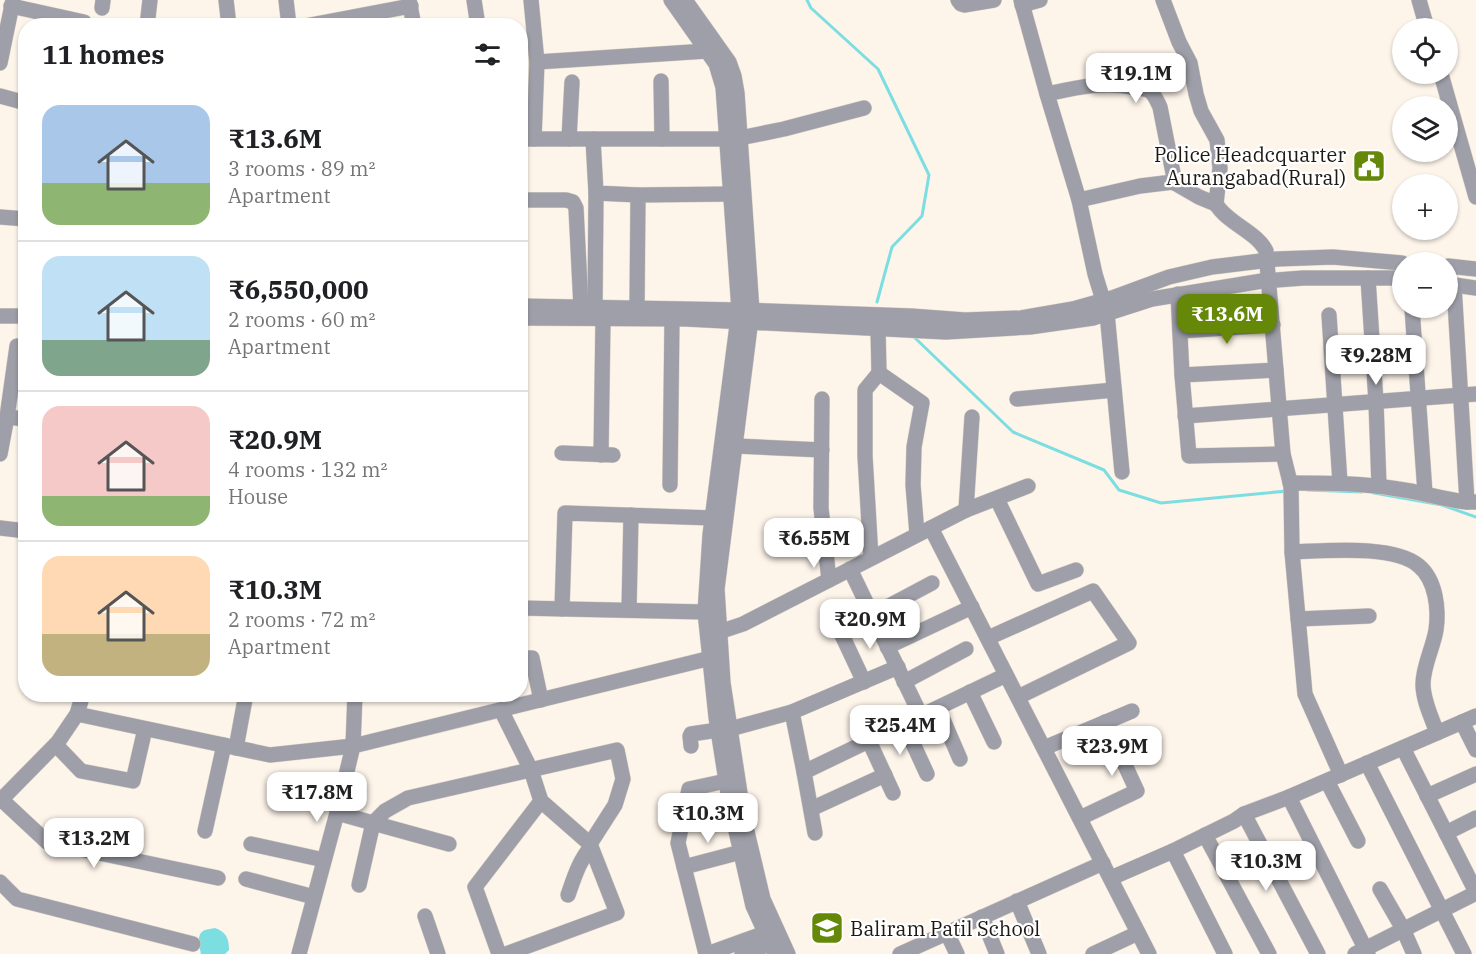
<!DOCTYPE html>
<meta charset="utf-8">
<style>
body{margin:0;font-family:"IBM Plex Serif",serif;background:#f6f6f6;color:#202124;height:100vh;display:flex;flex-direction:column;font-size:22px;white-space:nowrap}
*{box-sizing:border-box;margin:0}
p{font-size:20px;color:#757577}
.icon{flex:none;width:33px;height:33px;fill:none;stroke:currentColor;stroke-width:2;stroke-linecap:round;stroke-linejoin:round}
.map{position:relative;flex:1;overflow:hidden}
.side{position:absolute;left:18px;top:18px;width:510px;height:684px;display:flex;flex-direction:column;background:#fff;border-radius:24px;box-shadow:0 2px 4px #0004}
.side>*{flex:none}
.fabs{position:absolute;left:1392px;top:18px;display:grid;gap:12px}
.fabs a{display:grid;place-items:center;width:66px;height:66px;border-radius:50%;background:#fff;box-shadow:0 2px 4px #0004;font-size:30px}
.price{position:absolute;translate:-50% -51px;padding:0 14px;border-radius:12px;background:#fff;color:#222;font-size:20px;line-height:39px;filter:drop-shadow(0 2px 3px #0008)}
.price::after{content:'';position:absolute;left:50%;top:36px;width:18px;height:14px;margin-left:-9px;background:inherit;clip-path:polygon(0 0,100% 0,50% 100%)}
.price.selected{background:#658809;color:#fff}
ul{padding:0;list-style:none}
li{display:flex;align-items:center;gap:18px;height:150px;padding:0 24px}
li+li{border-top:2px solid #e0e0e0}
li span{display:grid;place-items:center;flex:none;width:168px;height:120px;border-radius:18px;color:#555}
li>.icon{margin-inline-start:auto}
span .icon{width:72px;height:72px;fill:#fffc;stroke-width:1}
li b{font-size:26px}
h2{display:flex;justify-content:space-between;align-items:center;height:72px;padding:0 24px;font-size:26px}
.map>svg:first-child{display:block}
</style>
<div class="map">
<svg width="1476" height="954" viewBox="0 0 1476 954">
<rect width="100%" height="100%" fill="#fdf4ea"/>
<path fill="#7ddee1" d="M 215,928 C 226,932 229,938 229,950 L 225,954 L 201,954 C 200,947 195,934 205,930 C 208,929 211,929 215,928 Z"/>
<g fill="none" stroke-linecap="round" stroke-linejoin="round">
<g stroke="#7ddee1" stroke-width="3">
<path d="M 807,0 L 811,8 L 878,69 L 929,175 L 922,216 L 892,247 L 877,302"/>
<path d="M 914,337 L 1013,432 L 1104,470 L 1119,490 L 1161,503 L 1287,491"/>
<path d="M 1308,490 L 1362,492"/>
<path d="M 1374,493 L 1442,505 L 1476,517"/>
</g>
<defs>
<g id="minor">
<path d="M 226,0 L 229,26"/>
<path d="M 286,0 L 289,26"/>
<path d="M 409,0 L 414,26"/>
<path d="M 474,0 L 478,26"/>
<path d="M 531,0 L 537,62 L 707,51"/>
<path d="M 671,0 L 716,64 L 723,87 L 739,310 L 710,535 L 705,612 L 716,717 L 729,800 L 753,906 L 775,954"/>
<path d="M 685,0 L 729,62 L 734,76 L 737,93 L 752,311 L 717,589 L 723,683 L 744,819 L 763,899 L 788,954"/>
<path d="M 958,0 L 961,4 L 964,5 L 994,0"/>
<path d="M 1021,0 L 1047,94 L 1079,200 L 1095,274 L 1107,313 L 1122,472"/>
<path d="M 1163,0 L 1179,42 L 1190,63 L 1196,94 L 1201,111 L 1217,140 L 1220,168 L 1216,204 C 1227,223 1257,232 1266,251 L 1283,454 L 1291,486 L 1292,552 L 1305,694 L 1341,775"/>
<path d="M 1419,0 L 1427,28"/>
<path d="M 1022,5 L 1040,0"/>
<path d="M 11,6 L 84,22 L 84,26"/>
<path d="M 102,8 L 103,0"/>
<path d="M 147,26 L 150,0"/>
<path d="M 305,26 L 411,6"/>
<path d="M 0,63 L 13,0"/>
<path d="M 1441,74 L 1476,197"/>
<path d="M 661,81 L 662,139"/>
<path d="M 1047,94 C 1075,88 1102,81 1131,87 C 1138,88 1144,88 1150,91 C 1155,95 1157,101 1160,107 L 1175,183"/>
<path d="M 0,96 L 26,103"/>
<path d="M 740,138 L 784,129 L 864,108"/>
<path d="M 520,139 L 727,139"/>
<path d="M 534,139 L 537,62"/>
<path d="M 569,139 L 572,82"/>
<path d="M 593,139 L 596,193 L 638,195"/>
<path d="M 520,200 L 566,200 L 573,202 L 576,208 L 581,307"/>
<path d="M 1079,200 L 1140,186 L 1173,182 L 1199,197 L 1216,204"/>
<path d="M 0,217 L 26,219"/>
<path d="M 1448,266 L 1476,269"/>
<path d="M 1368,278 L 1376,402 L 1379,486"/>
<path d="M 1448,284 L 1476,288"/>
<path d="M 1454,285 L 1467,502 L 1476,502"/>
<path d="M 1178,294 L 1182,375 L 1189,456 L 1283,454"/>
<path d="M 520,306 L 739,310 L 911,316 L 965,320 L 1021,318 L 1073,309 L 1112,298 L 1169,277 L 1212,267 L 1277,259 L 1333,257 L 1402,263"/>
<path d="M 595,307 L 596,193"/>
<path d="M 637,308 L 638,195 L 731,194"/>
<path d="M 1412,308 L 1425,493"/>
<path d="M 1329,315 L 1340,483"/>
<path d="M 0,316 L 26,316"/>
<path d="M 520,318 L 686,319 L 946,332 L 1030,327 L 1093,318 L 1152,299 L 1262,281 L 1303,278 L 1402,278"/>
<path d="M 878,329 L 879,373"/>
<path d="M 1180,331 L 1273,325"/>
<path d="M 17,346 L 7,417 L 26,419"/>
<path d="M 1182,375 L 1276,370"/>
<path d="M 822,399 L 821,508 L 829,580"/>
<path d="M 1017,399 L 1114,390"/>
<path d="M 1185,416 L 1476,394"/>
<path d="M 736,446 L 822,450"/>
<path d="M 562,453 L 613,455"/>
<path d="M 0,454 L 7,417"/>
<path d="M 601,455 L 603,319"/>
<path d="M 1290,483 C 1326,483 1362,483 1398,489 C 1422,492 1444,500 1467,502"/>
<path d="M 670,485 L 672,319"/>
<path d="M 997,499 L 1038,584 L 1076,570"/>
<path d="M 966,510 L 972,417"/>
<path d="M 0,528 L 26,531"/>
<path d="M 931,528 L 1149,954"/>
<path d="M 1292,552 C 1324,551 1394,544 1419,566 C 1436,580 1439,610 1436,630 C 1433,648 1423,666 1423,684 C 1423,701 1432,718 1437,733"/>
<path d="M 871,558 L 865,456 L 865,390 L 879,373 L 922,403 L 914,447 L 913,485 L 917,534"/>
<path d="M 850,569 L 921,716"/>
<path d="M 520,608 L 705,612"/>
<path d="M 562,609 L 565,513 L 713,518"/>
<path d="M 629,610 L 631,515"/>
<path d="M 872,615 L 932,583"/>
<path d="M 833,616 L 864,682"/>
<path d="M 1298,619 L 1369,616"/>
<path d="M 713,634 L 743,624 L 966,510 L 1028,486"/>
<path d="M 988,638 L 1093,591 L 1129,643 L 1018,697"/>
<path d="M 887,647 L 972,607"/>
<path d="M 520,658 L 532,658 L 541,700"/>
<path d="M 904,682 L 966,649"/>
<path d="M 970,692 L 994,742"/>
<path d="M 938,708 L 960,759"/>
<path d="M 501,710 L 531,770 L 541,801 L 590,844 L 617,913 L 506,954"/>
<path d="M 792,712 L 804,772 L 1006,675"/>
<path d="M 77,714 L 270,755 L 353,746 L 719,656"/>
<path d="M 1462,722 L 1476,750"/>
<path d="M 904,724 L 927,774"/>
<path d="M 730,729 L 792,712 L 898,667"/>
<path d="M 869,741 L 893,793"/>
<path d="M 56,745 L 81,771 L 133,781 L 145,729"/>
<path d="M 691,746 L 690,736 L 691,734 L 718,730"/>
<path d="M 236,748 L 246,694"/>
<path d="M 1044,748 L 1132,711"/>
<path d="M 1403,748 L 1476,892"/>
<path d="M 1367,763 L 1464,954"/>
<path d="M 804,772 L 815,833"/>
<path d="M 1327,781 L 1358,841"/>
<path d="M 1427,796 L 1476,774"/>
<path d="M 1289,797 L 1368,954"/>
<path d="M 2,800 L 47,842 L 218,878"/>
<path d="M 0,801 L 58,742 L 77,714 L 83,694"/>
<path d="M 811,809 L 885,775"/>
<path d="M 337,813 L 373,823 L 385,811 L 408,798 L 617,750 L 623,779 L 615,805 L 590,844"/>
<path d="M 1244,814 L 1318,954"/>
<path d="M 1080,818 L 1137,791 L 1105,722"/>
<path d="M 205,831 L 224,745"/>
<path d="M 1446,833 L 1476,818"/>
<path d="M 1205,835 L 1269,954"/>
<path d="M 251,844 L 324,860"/>
<path d="M 1173,851 L 1225,954"/>
<path d="M 684,867 L 741,852"/>
<path d="M 1111,878 L 1173,851 L 1234,821 L 1244,814 L 1289,797 L 1476,716"/>
<path d="M 246,879 L 314,897"/>
<path d="M 0,882 L 17,899 L 193,944"/>
<path d="M 359,885 L 373,823 L 449,844"/>
<path d="M 1380,889 L 1403,929 L 1414,954"/>
<path d="M 568,895 C 574,878 579,861 591,847"/>
<path d="M 1017,901 L 1039,954"/>
<path d="M 425,916 L 438,954"/>
<path d="M 982,917 L 997,954"/>
<path d="M 947,933 L 957,954"/>
<path d="M 299,954 L 337,813 L 353,746 L 355,694"/>
<path d="M 499,954 L 475,887 L 541,801"/>
<path d="M 706,954 L 678,843 L 689,789 L 726,781"/>
<path d="M 707,954 L 765,933 L 773,933"/>
<path d="M 742,954 L 770,944 L 775,937"/>
<path d="M 900,954 L 1103,863"/>
<path d="M 1093,954 L 1138,933"/>
<path d="M 1355,954 L 1476,893"/>
</g>
</defs>
<use href="#minor" stroke="#d9d1c8" stroke-width="16"/>
<use href="#minor" stroke="#9e9fa8" stroke-width="15"/>
</g>
<defs>
<symbol id="civic-square" viewBox="-11 -11 22 22"><rect x="-9" y="-9" width="18" height="18" rx="4" fill="#658809" stroke="#fff"/><path d="M-.6-6.5H3V-4.5H.6V-3L4-1V1h2V6H-6V1h2V-1L-.6-3ZM-1.2 2.5V6h2.4V2.5Z" fill="#fff"/></symbol>
<symbol id="school-square" viewBox="-11 -11 22 22"><rect x="-9" y="-9" width="18" height="18" rx="4" fill="#658809" stroke="#fff"/><path d="M0-5L7-2L0 1L-7-2ZM-4 1L0 2.5L4 1V4Q0 6-4 4Z" fill="#fff"/></symbol>
</defs>
<g fill-rule="evenodd">
<use href="#civic-square" x="1350" y="147" width="38" height="38"/>
<use href="#school-square" x="808" y="909" width="38" height="38"/>
</g>
<g text-anchor="middle" dominant-baseline="central" stroke-width="4.5" stroke-linejoin="round" paint-order="stroke">
<g font-size="20" fill="#1e1913" stroke="#fff" text-anchor="end">
<text x="1346" y="154">Police Headcquarter<tspan x="1346" dy="23">Aurangabad(Rural)</tspan></text>
<text x="850" y="928" text-anchor="start">Baliram Patil School</text>
</g>
</g>
</svg>
<div class="fabs">
<a><svg class="icon" aria-label="locate" viewBox="0 0 24 24"><circle cx="12" cy="12" r="6"/><path d="M12 2v4M12 18v4M2 12h4M18 12h4"/></svg></a>
<a><svg class="icon" aria-label="layers" viewBox="0 0 24 24"><path d="M12 4l9 5-9 5-9-5zM3 14l9 5 9-5"/></svg></a>
<a>+</a>
<a>−</a>
</div>
<b class="price" style="left:1136px;top:104px">₹19.1M</b>
<b class="price selected" style="left:1227px;top:345px">₹13.6M</b>
<b class="price" style="left:1376px;top:386px">₹9.28M</b>
<b class="price" style="left:814px;top:569px">₹6.55M</b>
<b class="price" style="left:870px;top:650px">₹20.9M</b>
<b class="price" style="left:900px;top:756px">₹25.4M</b>
<b class="price" style="left:1112px;top:777px">₹23.9M</b>
<b class="price" style="left:317px;top:823px">₹17.8M</b>
<b class="price" style="left:708px;top:844px">₹10.3M</b>
<b class="price" style="left:94px;top:869px">₹13.2M</b>
<b class="price" style="left:1266px;top:892px">₹10.3M</b>
<section class="side">
<h2>11 homes<svg class="icon" aria-label="filters" viewBox="0 0 24 24"><path d="M4 7h16M4 17h16"/><circle cx="9" cy="7" r="2"/><circle cx="15" cy="17" r="2"/></svg></h2>
<ul>
<li><span style="background:linear-gradient(#a9c7e8 65%,#8fb573 0)"><svg class="icon" aria-label="home" viewBox="0 0 24 24"><path d="M3 11l9-7 9 7M6 9v11h12V9"/></svg></span><div><b>₹13.6M</b><p>3 rooms · 89 m²</p><p>Apartment</p></div></li>
<li><span style="background:linear-gradient(#bfe0f5 70%,#7fa58c 0)"><svg class="icon" aria-label="home" viewBox="0 0 24 24"><path d="M3 11l9-7 9 7M6 9v11h12V9"/></svg></span><div><b>₹6,550,000</b><p>2 rooms · 60 m²</p><p>Apartment</p></div></li>
<li><span style="background:linear-gradient(#f6c9c9 75%,#8fb573 0)"><svg class="icon" aria-label="home" viewBox="0 0 24 24"><path d="M3 11l9-7 9 7M6 9v11h12V9"/></svg></span><div><b>₹20.9M</b><p>4 rooms · 132 m²</p><p>House</p></div></li>
<li><span style="background:linear-gradient(#ffd9b3 65%,#c2b280 0)"><svg class="icon" aria-label="home" viewBox="0 0 24 24"><path d="M3 11l9-7 9 7M6 9v11h12V9"/></svg></span><div><b>₹10.3M</b><p>2 rooms · 72 m²</p><p>Apartment</p></div></li>
</ul>
</section>
</div>
